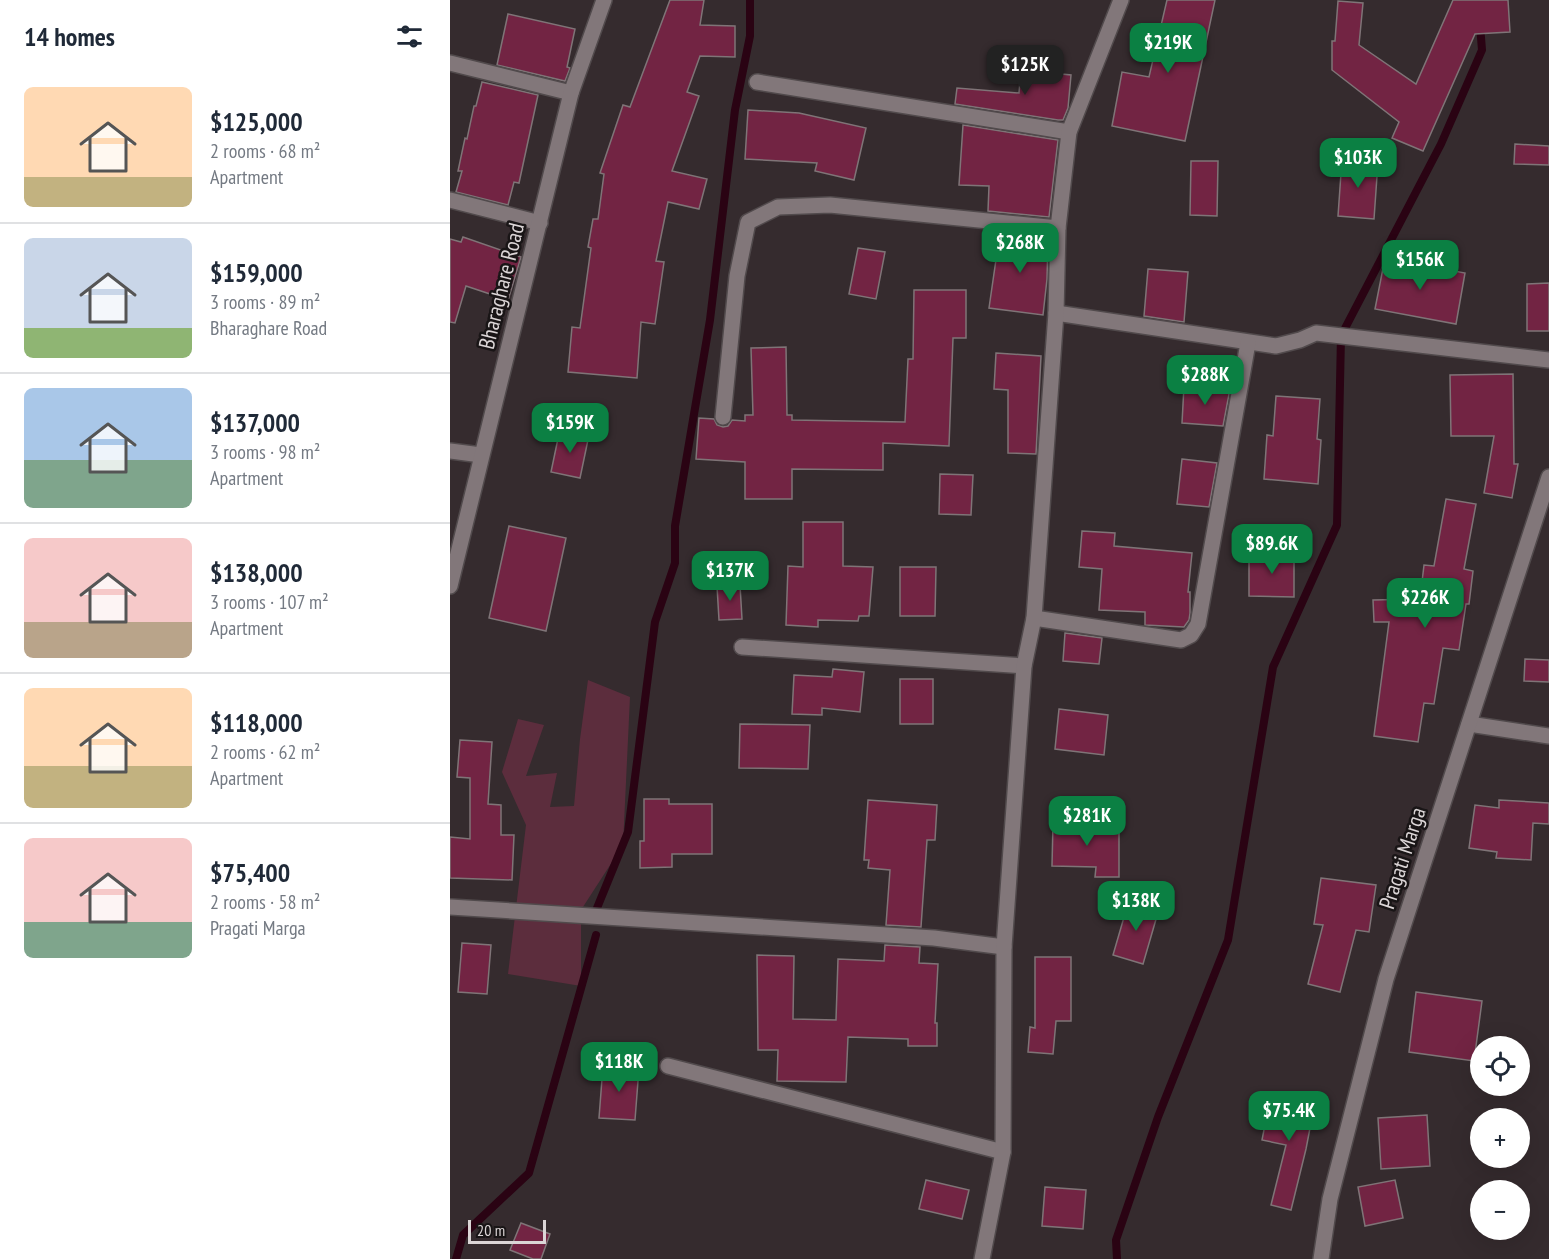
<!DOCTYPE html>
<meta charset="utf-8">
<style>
body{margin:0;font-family:"PT Sans Narrow",sans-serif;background:#f6f6f7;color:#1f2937;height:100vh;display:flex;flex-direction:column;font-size:22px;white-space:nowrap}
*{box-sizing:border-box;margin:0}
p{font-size:20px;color:#747a83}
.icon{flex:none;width:33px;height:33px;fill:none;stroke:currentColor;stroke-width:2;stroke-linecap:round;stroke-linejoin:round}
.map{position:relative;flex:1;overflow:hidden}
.drawer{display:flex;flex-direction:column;background:#fff;width:450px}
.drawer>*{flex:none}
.fabs{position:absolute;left:1020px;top:1036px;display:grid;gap:12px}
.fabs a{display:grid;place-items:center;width:60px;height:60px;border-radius:50%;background:#fff;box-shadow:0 6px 24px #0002;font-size:30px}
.scale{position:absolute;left:18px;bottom:15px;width:78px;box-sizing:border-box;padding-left:6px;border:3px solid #dbd5d6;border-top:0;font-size:16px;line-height:21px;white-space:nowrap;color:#dbd5d6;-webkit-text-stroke:4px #191516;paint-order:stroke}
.price{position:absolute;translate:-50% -51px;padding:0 14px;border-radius:12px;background:#0b8043;color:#fff;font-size:20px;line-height:39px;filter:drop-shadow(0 2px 3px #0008)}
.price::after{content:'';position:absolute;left:50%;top:36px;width:18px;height:14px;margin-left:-9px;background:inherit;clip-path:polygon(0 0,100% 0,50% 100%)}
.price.selected{background:#222;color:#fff}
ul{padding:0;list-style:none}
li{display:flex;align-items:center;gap:18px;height:150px;padding:0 24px}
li+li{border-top:2px solid #e0e1e3}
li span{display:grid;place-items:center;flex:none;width:168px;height:120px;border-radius:9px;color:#555}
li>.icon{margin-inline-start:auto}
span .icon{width:72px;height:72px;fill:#fffc;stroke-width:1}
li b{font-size:26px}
h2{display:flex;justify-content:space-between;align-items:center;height:72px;padding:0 24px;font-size:26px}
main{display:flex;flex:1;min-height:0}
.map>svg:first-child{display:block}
</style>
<main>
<section class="drawer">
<h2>14 homes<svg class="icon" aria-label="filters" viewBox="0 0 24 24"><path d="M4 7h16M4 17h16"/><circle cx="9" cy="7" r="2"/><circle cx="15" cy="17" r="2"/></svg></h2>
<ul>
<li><span style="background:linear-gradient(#ffd9b3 75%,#c2b280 0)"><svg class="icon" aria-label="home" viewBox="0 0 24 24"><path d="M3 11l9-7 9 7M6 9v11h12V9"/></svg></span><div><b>$125,000</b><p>2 rooms · 68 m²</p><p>Apartment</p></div></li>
<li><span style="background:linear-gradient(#c9d6e8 75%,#8fb573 0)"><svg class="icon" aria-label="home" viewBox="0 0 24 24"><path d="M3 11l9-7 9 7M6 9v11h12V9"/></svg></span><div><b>$159,000</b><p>3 rooms · 89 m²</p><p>Bharaghare Road</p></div></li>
<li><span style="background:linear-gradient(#a9c7e8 60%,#7fa58c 0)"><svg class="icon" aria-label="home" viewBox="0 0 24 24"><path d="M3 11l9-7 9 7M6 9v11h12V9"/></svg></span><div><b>$137,000</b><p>3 rooms · 98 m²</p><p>Apartment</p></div></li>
<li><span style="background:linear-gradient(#f6c9c9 70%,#b9a48a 0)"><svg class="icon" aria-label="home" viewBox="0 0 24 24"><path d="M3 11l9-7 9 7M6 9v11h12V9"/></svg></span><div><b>$138,000</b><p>3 rooms · 107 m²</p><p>Apartment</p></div></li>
<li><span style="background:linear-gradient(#ffd9b3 65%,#c2b280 0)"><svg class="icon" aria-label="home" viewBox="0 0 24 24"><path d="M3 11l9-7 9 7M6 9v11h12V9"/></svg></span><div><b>$118,000</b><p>2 rooms · 62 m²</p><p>Apartment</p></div></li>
<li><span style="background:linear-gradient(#f6c9c9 70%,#7fa58c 0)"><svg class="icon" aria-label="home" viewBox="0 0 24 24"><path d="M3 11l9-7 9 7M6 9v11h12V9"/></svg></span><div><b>$75,400</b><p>2 rooms · 58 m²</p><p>Pragati Marga</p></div></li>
</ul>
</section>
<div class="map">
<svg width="1099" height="1259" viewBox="0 0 1099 1259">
<rect width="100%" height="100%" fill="#352b2e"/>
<path fill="#5c2d3d" d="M 138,680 L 180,697 L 173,845 L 131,910 L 131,986 L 58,974 L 76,825 L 52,772 L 68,719 L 94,725 L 76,776 L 107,773 L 100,807 L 124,806 L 130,739 Z"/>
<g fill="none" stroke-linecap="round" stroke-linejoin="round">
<g stroke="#2a0313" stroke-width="8">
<path d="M 147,908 L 178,832 L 205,622 L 225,563 L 225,526 L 260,320 L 285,110 L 300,36 L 300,0"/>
<path d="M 6,1259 L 13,1235 L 79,1173 L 146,935"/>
<path d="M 667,1259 L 666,1240 L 708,1117 L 778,940 L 823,667 L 887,525 L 891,336 L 991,144 L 1032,50 L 1030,25"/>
</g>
</g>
<g fill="#722443" stroke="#7f7477" stroke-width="1.5">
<path d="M 220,0 L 254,0 L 250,25 L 285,26 L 285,57 L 250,56 L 237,92 L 249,96 L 222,171 L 257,179 L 249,209 L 218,202 L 206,261 L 214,262 L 205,324 L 191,322 L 187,378 L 118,372 L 122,327 L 130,328 L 141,248 L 138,247 L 143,219 L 148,219 L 154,174 L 150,173 L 173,105 L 180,107 Z"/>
<path d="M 717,0 L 765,0 L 735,141 L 662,126 L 672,72 L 699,77 Z"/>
<path d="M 1003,0 L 1058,0 L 1060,32 L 1025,34 L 973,151 L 942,138 L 949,122 L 882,70 L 882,41 L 885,41 L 888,1 L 913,3 L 909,45 L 966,84 Z"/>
<path d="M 58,14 L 125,29 L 117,67 L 120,68 L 115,81 L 47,65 Z"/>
<path d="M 571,70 L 621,75 L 618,108 L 613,120 L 608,120 L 505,104 L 507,88 L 569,93 Z"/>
<path d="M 32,82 L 88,95 L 69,183 L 64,182 L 58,205 L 6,192 L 12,171 L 8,171 L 15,138 L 17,139 L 24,106 L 26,106 Z"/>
<path d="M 298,110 L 349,113 L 416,128 L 404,180 L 365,171 L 367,163 L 295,159 Z"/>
<path d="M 513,125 L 608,140 L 599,217 L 538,211 L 539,186 L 509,185 Z"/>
<path d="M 1065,144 L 1099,146 L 1099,165 L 1064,164 Z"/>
<path d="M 892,159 L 928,162 L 924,219 L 888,216 Z"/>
<path d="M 741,161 L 768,161 L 767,216 L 740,215 Z"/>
<path d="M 550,232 L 598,237 L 597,279 L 593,315 L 539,308 Z"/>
<path d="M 13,237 L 71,257 L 58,300 L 16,286 L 5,323 L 0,322 L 0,239 L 11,242 Z"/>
<path d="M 408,248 L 435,252 L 426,299 L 399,294 Z"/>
<path d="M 935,258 L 1015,273 L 1006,324 L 925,309 Z"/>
<path d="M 698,269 L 738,272 L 734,322 L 694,316 Z"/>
<path d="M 1099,283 L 1099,331 L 1077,331 L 1077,284 Z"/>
<path d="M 464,290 L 516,290 L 516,338 L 503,338 L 499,446 L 433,443 L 433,470 L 342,469 L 342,499 L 295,499 L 295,462 L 246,459 L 249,418 L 264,419 L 267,425 L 273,427 L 278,426 L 282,420 L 295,421 L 295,415 L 303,415 L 301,348 L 336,347 L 337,415 L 342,415 L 342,420 L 455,422 L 458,359 L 463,359 Z"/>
<path d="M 546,353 L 591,356 L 586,454 L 558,453 L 558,390 L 544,389 Z"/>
<path d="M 1063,374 L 1064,464 L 1068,464 L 1062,498 L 1034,493 L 1044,436 L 1001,436 L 1000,375 Z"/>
<path d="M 734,386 L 780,389 L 773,426 L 732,423 Z"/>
<path d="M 826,396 L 870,399 L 867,439 L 871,440 L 868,484 L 814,479 L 817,435 L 823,436 Z"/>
<path d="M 110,429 L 139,435 L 130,478 L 101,472 Z"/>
<path d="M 732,459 L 767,463 L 759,507 L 727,504 Z"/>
<path d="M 490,474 L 523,475 L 521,515 L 489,514 Z"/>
<path d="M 996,499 L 1026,504 L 1014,569 L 1023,571 L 1019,604 L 1016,604 L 1009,650 L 993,648 L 984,704 L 974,703 L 968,742 L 924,736 L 939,622 L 924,622 L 923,600 L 970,599 L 974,565 L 984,566 Z"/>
<path d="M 353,522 L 393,522 L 393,566 L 423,567 L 419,616 L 409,616 L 408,621 L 368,620 L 368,627 L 336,625 L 338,566 L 353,567 Z"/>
<path d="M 59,526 L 116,538 L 96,631 L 39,618 Z"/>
<path d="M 632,531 L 665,533 L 664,546 L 742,553 L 738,592 L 740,592 L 740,613 L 739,620 L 734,627 L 695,625 L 695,612 L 649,610 L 652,569 L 629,567 Z"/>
<path d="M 799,554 L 844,555 L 844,597 L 799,596 Z"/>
<path d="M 450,567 L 486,567 L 485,616 L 450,616 Z"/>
<path d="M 290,585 L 292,619 L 269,620 L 267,586 Z"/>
<path d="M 615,633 L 652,638 L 649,664 L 613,661 Z"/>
<path d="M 1075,659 L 1099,660 L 1099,682 L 1074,681 Z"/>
<path d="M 383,669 L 414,672 L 410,712 L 372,708 L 372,715 L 342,714 L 344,675 L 382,677 Z"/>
<rect x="450" y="679" width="33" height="45"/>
<path d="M 609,709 L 658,715 L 654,755 L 605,749 Z"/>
<path d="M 290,724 L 360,725 L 358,769 L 289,768 Z"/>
<path d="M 10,740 L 42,742 L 38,804 L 51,805 L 51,835 L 64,835 L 62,880 L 0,878 L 0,837 L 20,839 L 20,778 L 7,777 Z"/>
<path d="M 194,799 L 219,799 L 219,804 L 262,804 L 262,854 L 222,854 L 222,867 L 190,868 L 190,841 L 194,841 Z"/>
<path d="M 418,800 L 487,805 L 485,840 L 477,840 L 471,927 L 436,925 L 440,870 L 418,868 L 419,860 L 414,860 Z"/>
<path d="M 1049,800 L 1099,803 L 1099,824 L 1083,823 L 1081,860 L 1046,858 L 1047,852 L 1019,848 L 1025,805 L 1049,808 Z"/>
<path d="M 603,823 L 669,824 L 669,877 L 645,877 L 646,867 L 602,866 Z"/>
<path d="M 871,878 L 926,885 L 919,932 L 906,930 L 890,992 L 858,984 L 873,925 L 864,924 Z"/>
<path d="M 679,900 L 709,909 L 693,964 L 663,955 Z"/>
<path d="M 12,943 L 41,945 L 37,994 L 8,992 Z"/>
<path d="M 435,945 L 470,947 L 469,963 L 488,964 L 485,1023 L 487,1023 L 487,1046 L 458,1046 L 458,1039 L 398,1037 L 396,1082 L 327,1081 L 328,1050 L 308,1050 L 307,955 L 344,956 L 343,1019 L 386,1020 L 388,959 L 434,961 Z"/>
<path d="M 585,957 L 621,957 L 621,1021 L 606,1021 L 603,1054 L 578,1052 L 580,1027 L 585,1028 Z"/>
<path d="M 966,992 L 1032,1001 L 1024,1061 L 959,1052 Z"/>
<path d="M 153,1066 L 189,1068 L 185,1120 L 149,1118 Z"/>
<path d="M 821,1094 L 865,1102 L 856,1149 L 841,1210 L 821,1205 L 836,1145 L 812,1140 Z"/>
<path d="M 977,1115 L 980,1166 L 931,1169 L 928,1118 Z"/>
<path d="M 476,1180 L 519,1190 L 512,1219 L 469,1209 Z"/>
<path d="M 945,1180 L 953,1218 L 915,1226 L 908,1187 Z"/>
<path d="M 595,1187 L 636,1190 L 633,1229 L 592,1226 Z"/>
<path d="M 71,1223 L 100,1234 L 91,1259 L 83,1259 L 60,1250 Z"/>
</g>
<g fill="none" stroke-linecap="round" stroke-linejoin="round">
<defs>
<g id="street">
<path d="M 0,63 L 121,93"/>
<path d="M 307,82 L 619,132"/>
<path d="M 0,200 L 90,223"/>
<path d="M 606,313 L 826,346 L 850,340 L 866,333 L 1099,360"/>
<path d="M 273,417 L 287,276 L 298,222 L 328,207 L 380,205 L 608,228"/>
<path d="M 0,451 L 31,455"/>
<path d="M 0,586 L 121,93 L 154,0"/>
<path d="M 584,618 L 731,640 L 741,635 L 748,624 L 798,343"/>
<path d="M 292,647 L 574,666"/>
<path d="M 1019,724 L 1099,736"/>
<path d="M 0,907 L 484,938 L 554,947"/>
<path d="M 218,1066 L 553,1152"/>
<path d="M 532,1259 L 553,1152 L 554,947 L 574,666 L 584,618 L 606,313 L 608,228 L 619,132 L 671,0"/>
<path d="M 871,1259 L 880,1199 L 936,979 L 1099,477"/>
</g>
</defs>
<use href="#street" stroke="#514a4c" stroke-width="18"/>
<use href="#street" stroke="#82777a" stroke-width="15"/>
</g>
<g text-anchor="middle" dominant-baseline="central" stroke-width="5" stroke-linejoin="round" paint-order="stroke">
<g font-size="22" fill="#dbd5d6" stroke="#191516">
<text transform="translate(51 286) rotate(-76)">Bharaghare Road</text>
<text transform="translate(952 858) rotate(-72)">Pragati Marga</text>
</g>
</g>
</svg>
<div class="fabs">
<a><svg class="icon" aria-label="locate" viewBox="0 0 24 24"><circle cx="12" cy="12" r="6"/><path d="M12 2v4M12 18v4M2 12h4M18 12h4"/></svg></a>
<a>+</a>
<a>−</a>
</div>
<div class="scale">20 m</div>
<b class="price" style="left:718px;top:74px">$219K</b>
<b class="price selected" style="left:575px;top:96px">$125K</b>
<b class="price" style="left:908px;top:189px">$103K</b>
<b class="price" style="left:570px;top:274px">$268K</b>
<b class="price" style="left:970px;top:291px">$156K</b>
<b class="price" style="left:755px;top:406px">$288K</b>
<b class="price" style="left:120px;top:454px">$159K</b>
<b class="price" style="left:822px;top:575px">$89.6K</b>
<b class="price" style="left:280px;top:602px">$137K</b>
<b class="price" style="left:975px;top:629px">$226K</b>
<b class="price" style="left:637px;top:847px">$281K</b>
<b class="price" style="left:686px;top:932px">$138K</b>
<b class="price" style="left:169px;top:1093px">$118K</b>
<b class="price" style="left:839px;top:1142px">$75.4K</b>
</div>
</main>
